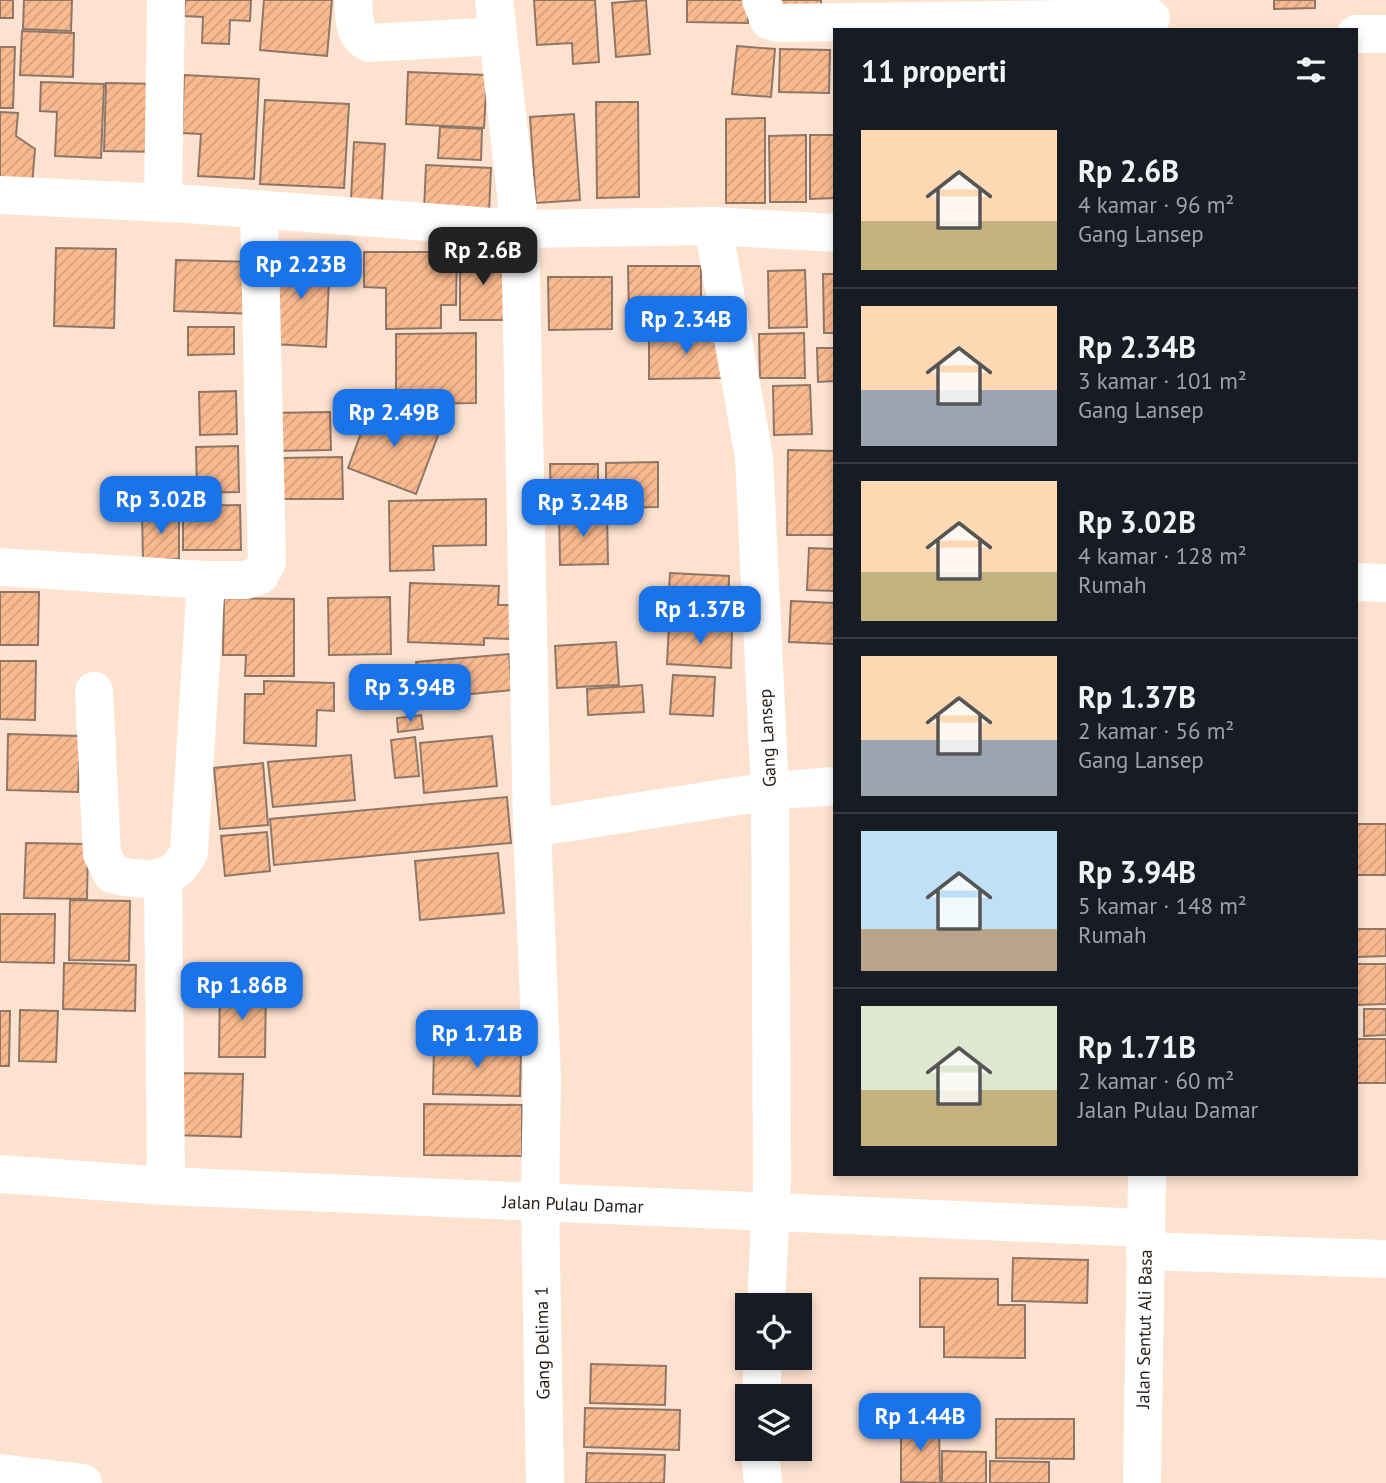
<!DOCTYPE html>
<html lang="id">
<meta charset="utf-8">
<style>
body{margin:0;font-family:"PT Sans",sans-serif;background:#242831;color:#f1f3f6;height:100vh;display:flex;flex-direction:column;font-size:26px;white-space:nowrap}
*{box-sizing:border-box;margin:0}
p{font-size:23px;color:#9ea1a6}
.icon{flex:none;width:38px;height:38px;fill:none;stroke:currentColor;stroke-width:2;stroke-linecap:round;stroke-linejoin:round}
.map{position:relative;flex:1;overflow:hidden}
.sheet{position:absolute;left:833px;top:28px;width:525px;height:1148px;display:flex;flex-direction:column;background:#171b24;border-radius:0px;box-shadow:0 4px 10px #0003}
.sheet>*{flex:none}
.tools{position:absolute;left:735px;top:1293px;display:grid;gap:14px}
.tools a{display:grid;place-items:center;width:77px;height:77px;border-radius:0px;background:#171b24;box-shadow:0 4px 10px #0003;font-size:35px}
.price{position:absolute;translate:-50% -60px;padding:0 16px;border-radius:14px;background:#1a73e8;color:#fff;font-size:23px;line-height:46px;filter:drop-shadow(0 2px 4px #0008)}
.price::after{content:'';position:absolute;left:50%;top:42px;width:21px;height:16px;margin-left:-10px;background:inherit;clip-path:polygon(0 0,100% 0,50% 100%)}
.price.selected{background:#222;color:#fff}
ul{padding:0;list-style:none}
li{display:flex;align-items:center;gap:21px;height:175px;padding:0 28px}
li+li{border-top:2px solid #363941}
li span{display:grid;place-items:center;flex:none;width:196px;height:140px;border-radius:0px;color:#555}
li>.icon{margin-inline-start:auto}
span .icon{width:84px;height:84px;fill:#fffc;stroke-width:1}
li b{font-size:30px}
h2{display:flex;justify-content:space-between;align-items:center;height:84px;padding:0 28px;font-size:30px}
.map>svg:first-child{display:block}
</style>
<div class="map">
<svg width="1386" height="1483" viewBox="0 0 1386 1483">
<defs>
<pattern id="building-hatch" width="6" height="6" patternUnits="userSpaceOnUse" patternTransform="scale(1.75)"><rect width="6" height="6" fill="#f9ba90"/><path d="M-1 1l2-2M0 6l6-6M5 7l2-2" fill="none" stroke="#d59f7b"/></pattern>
</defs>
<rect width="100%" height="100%" fill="#fde2d0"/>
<g fill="url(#building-hatch)" stroke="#8f7767" stroke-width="2">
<rect x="0" y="0" width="13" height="18"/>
<path d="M 24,0 L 72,0 L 71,31 L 23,29 Z"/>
<path d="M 185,0 L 251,0 L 250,21 L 230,20 L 229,44 L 202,43 L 203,17 L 184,16 Z"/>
<path d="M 264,0 L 332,0 L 327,56 L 260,50 Z"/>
<path d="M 534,0 L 595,0 L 599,62 L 573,64 L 572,43 L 537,45 Z"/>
<path d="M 646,0 L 650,54 L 616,57 L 612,3 Z"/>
<path d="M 687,0 L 748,0 L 748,23 L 687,22 Z"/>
<path d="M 781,0 L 821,0 L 821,15 L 780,15 Z"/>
<path d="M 1274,0 L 1315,0 L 1315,8 L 1274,9 Z"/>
<path d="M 22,31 L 74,33 L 73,77 L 20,75 Z"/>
<path d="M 737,46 L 775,49 L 771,97 L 732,94 Z"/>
<path d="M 0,47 L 15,47 L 13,108 L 0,108 Z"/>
<path d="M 780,49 L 830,50 L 829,93 L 779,92 Z"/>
<path d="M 408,72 L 487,75 L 484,128 L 406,124 Z"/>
<path d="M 184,75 L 259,79 L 254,179 L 198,176 L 201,134 L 182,133 Z"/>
<path d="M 41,82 L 104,84 L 101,158 L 55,156 L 57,112 L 40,111 Z"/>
<path d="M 106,83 L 164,84 L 162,152 L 104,151 Z"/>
<path d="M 265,100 L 349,104 L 344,188 L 260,184 Z"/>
<path d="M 596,102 L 638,102 L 639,197 L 597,198 Z"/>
<path d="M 0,112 L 18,113 L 16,136 L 35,149 L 32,185 L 0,184 Z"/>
<path d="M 574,114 L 580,200 L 536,203 L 530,117 Z"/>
<path d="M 765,118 L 765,203 L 726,203 L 726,119 Z"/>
<path d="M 440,127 L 482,129 L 481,160 L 438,158 Z"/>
<path d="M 806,135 L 806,202 L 770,202 L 769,136 Z"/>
<path d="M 810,135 L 835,135 L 835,198 L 810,199 Z"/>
<path d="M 354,142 L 385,144 L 382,201 L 351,199 Z"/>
<path d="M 426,165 L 491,168 L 489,213 L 424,210 Z"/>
<path d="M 56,248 L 116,249 L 114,328 L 54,326 Z"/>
<path d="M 364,252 L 457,252 L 456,305 L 441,305 L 441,328 L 386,329 L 386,288 L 364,287 Z"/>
<rect x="460" y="253" width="47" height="67"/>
<path d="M 277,255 L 330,257 L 326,347 L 272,344 Z"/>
<path d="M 176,260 L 258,262 L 257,314 L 174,311 Z"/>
<path d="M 628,266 L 701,266 L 701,321 L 629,321 Z"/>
<path d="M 805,270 L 807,327 L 769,328 L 768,271 Z"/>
<path d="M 823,274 L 835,274 L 835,333 L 824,333 Z"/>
<path d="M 548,277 L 612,277 L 612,329 L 549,330 Z"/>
<path d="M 188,327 L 234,327 L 234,354 L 188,355 Z"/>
<path d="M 476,333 L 476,403 L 396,404 L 396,334 Z"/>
<path d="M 722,333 L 723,378 L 649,379 L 649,334 Z"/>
<path d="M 804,333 L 805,378 L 760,378 L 759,334 Z"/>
<path d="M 817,348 L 835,348 L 835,381 L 818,382 Z"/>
<path d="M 810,385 L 812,434 L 774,435 L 773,386 Z"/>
<path d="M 236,391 L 237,434 L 200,435 L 199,392 Z"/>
<path d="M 372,404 L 440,430 L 416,494 L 348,468 Z"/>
<path d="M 330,412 L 331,450 L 270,451 L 269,413 Z"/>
<path d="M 238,446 L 239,492 L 197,493 L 196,447 Z"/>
<path d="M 788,450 L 835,451 L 835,535 L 787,535 Z"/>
<path d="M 342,457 L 343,499 L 281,499 L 281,458 Z"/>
<path d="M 658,462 L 658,507 L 606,508 L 606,463 Z"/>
<path d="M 550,464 L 598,464 L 598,504 L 551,505 Z"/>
<path d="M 486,499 L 486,545 L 433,546 L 434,570 L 390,571 L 389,501 Z"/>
<path d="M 240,505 L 241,550 L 183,550 L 183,506 Z"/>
<path d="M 142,512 L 179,512 L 179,559 L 143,560 Z"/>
<path d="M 559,513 L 607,513 L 608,564 L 560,565 Z"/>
<path d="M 809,548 L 835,549 L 835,591 L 807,590 Z"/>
<path d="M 670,573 L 729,576 L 728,612 L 668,609 Z"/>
<path d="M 410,583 L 499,586 L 498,605 L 512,605 L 511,639 L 484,638 L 484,645 L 408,642 Z"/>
<path d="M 0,592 L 39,592 L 38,645 L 0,645 Z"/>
<path d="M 390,597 L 391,654 L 329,655 L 328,598 Z"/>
<path d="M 224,598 L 294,599 L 294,676 L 245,676 L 246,655 L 223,655 Z"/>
<path d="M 791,601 L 835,603 L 835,644 L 789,642 Z"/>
<path d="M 669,624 L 732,627 L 731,668 L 667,664 Z"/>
<path d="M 616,642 L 619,685 L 557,688 L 555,646 Z"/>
<path d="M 509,654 L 512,690 L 420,699 L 416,662 Z"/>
<path d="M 0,661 L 36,661 L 35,720 L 0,719 Z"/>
<path d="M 673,675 L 715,677 L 713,716 L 670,714 Z"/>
<path d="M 264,681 L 334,683 L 334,711 L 317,710 L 316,746 L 244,743 L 245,694 L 264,694 Z"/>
<path d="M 642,685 L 644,712 L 588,715 L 587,689 Z"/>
<path d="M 421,715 L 423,729 L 398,732 L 397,718 Z"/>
<path d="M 8,734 L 80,736 L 78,792 L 7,790 Z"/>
<path d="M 492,736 L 497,786 L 424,793 L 420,743 Z"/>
<path d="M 415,737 L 419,776 L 395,778 L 391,740 Z"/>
<path d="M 351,755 L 355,800 L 273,807 L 268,762 Z"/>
<path d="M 263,763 L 268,825 L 220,829 L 214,768 Z"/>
<path d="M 507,797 L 511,843 L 274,865 L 270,819 Z"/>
<rect x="1356" y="824" width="30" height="51"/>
<path d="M 267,832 L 270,871 L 225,876 L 221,836 Z"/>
<path d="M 26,843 L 88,844 L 87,899 L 24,898 Z"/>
<path d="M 498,853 L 504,913 L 420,920 L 415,861 Z"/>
<path d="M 70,900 L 130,901 L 129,961 L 69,960 Z"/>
<path d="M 0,914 L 55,914 L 54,963 L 0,962 Z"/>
<path d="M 1357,929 L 1386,929 L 1386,956 L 1357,957 Z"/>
<path d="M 64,963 L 136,965 L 135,1011 L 63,1009 Z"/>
<path d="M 1356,964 L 1386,964 L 1386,1004 L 1356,1005 Z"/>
<path d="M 220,986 L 266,987 L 265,1057 L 219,1057 Z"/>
<path d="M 1364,1009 L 1386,1009 L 1386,1035 L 1364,1036 Z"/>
<path d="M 20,1010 L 58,1011 L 56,1062 L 19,1061 Z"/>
<path d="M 0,1011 L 10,1011 L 9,1066 L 0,1066 Z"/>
<rect x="1356" y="1039" width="30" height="44"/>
<path d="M 434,1045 L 521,1047 L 520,1096 L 433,1094 Z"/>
<path d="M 173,1073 L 243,1074 L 241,1137 L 171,1135 Z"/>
<path d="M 424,1104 L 522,1105 L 522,1156 L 424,1155 Z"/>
<path d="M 1013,1258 L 1088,1260 L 1087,1303 L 1012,1301 Z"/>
<path d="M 920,1278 L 998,1279 L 998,1305 L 1025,1305 L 1025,1358 L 944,1357 L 944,1327 L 920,1327 Z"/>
<path d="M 591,1364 L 666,1366 L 665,1405 L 590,1403 Z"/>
<path d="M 585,1408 L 680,1410 L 679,1450 L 584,1447 Z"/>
<path d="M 996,1419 L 1074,1419 L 1074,1459 L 996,1458 Z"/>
<path d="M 901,1423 L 939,1424 L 940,1483 L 901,1482 Z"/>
<path d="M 942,1451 L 986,1452 L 986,1483 L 942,1483 Z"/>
<path d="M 587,1453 L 665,1455 L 664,1483 L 586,1483 Z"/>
<path d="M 990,1461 L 1049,1462 L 1049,1483 L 990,1483 Z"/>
</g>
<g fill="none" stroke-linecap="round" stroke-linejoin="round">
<g stroke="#fff" stroke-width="38">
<path d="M 353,0 C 355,18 352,34 369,43 L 498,36"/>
<path d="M 494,0 L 520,229 L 532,828 L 542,1078 L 540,1202 L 545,1483"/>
<path d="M 761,0 L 769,20 L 777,23 L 1151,18"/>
<path d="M 1356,34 L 1386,34"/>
<path d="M 0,195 L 188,204 L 520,229 L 713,226 L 835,233"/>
<path d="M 163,203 L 166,0"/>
<path d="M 713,226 L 754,457 L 770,791 L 772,1182 L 766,1306"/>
<path d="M 0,567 L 206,580 L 246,580 L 260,575 L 267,562 L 259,209"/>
<path d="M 1356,582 L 1386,583"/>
<path d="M 94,691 L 102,854 L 112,874 C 132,879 163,884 179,867 C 183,863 186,857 189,852 L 206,580"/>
<path d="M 532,828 L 770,791 L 835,786"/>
<path d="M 163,876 L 166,1186"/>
<path d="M 0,1174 L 166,1186 L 1146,1228"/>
<path d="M 1145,1251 L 1386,1259"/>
<path d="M 761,1396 L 763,1358"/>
<path d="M 760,1449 L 763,1483"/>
<path d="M 0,1473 L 83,1483"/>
<path d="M 1142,1483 L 1147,1174"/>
</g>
</g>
<g text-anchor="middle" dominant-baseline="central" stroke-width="6" stroke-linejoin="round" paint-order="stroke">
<g font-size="18" fill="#261d17" stroke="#fff">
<text transform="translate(767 738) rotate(-93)">Gang Lansep</text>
<text transform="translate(573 1204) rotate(2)">Jalan Pulau Damar</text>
<text transform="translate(1144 1329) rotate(-89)">Jalan Sentut Ali Basa</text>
<text transform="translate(542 1343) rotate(-91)">Gang Delima 1</text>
</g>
</g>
</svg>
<div class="tools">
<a><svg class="icon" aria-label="locate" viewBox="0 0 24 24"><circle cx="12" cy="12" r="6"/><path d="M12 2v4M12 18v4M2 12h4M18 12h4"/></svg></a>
<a><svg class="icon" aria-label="layers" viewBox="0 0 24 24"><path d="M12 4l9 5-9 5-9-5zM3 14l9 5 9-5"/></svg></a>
</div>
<b class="price selected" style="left:483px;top:287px">Rp 2.6B</b>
<b class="price" style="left:301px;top:301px">Rp 2.23B</b>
<b class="price" style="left:686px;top:356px">Rp 2.34B</b>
<b class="price" style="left:394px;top:449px">Rp 2.49B</b>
<b class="price" style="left:161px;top:536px">Rp 3.02B</b>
<b class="price" style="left:583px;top:539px">Rp 3.24B</b>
<b class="price" style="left:700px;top:646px">Rp 1.37B</b>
<b class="price" style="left:410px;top:724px">Rp 3.94B</b>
<b class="price" style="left:242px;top:1022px">Rp 1.86B</b>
<b class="price" style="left:477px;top:1070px">Rp 1.71B</b>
<b class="price" style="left:920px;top:1453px">Rp 1.44B</b>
<section class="sheet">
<h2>11 properti<svg class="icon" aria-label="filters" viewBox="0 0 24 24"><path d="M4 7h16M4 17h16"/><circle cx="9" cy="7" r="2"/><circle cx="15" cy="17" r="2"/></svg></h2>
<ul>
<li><span style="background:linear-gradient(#ffd9b3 65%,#c2b280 0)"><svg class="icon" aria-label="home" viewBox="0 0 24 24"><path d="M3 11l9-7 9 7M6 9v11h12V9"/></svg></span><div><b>Rp 2.6B</b><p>4 kamar · 96 m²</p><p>Gang Lansep</p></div></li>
<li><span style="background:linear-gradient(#ffd9b3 60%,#9aa5b1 0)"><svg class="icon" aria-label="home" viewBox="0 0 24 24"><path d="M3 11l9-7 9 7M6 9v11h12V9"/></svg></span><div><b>Rp 2.34B</b><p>3 kamar · 101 m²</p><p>Gang Lansep</p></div></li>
<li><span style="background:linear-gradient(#ffd9b3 65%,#c2b280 0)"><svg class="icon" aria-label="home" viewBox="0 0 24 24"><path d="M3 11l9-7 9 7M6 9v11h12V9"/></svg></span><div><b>Rp 3.02B</b><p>4 kamar · 128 m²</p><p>Rumah</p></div></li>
<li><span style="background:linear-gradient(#ffd9b3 60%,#9aa5b1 0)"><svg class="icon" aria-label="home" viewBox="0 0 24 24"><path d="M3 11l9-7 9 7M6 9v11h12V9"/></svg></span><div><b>Rp 1.37B</b><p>2 kamar · 56 m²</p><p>Gang Lansep</p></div></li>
<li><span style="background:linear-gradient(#bfe0f5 70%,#b9a48a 0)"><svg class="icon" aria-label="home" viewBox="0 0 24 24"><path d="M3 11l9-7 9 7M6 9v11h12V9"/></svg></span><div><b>Rp 3.94B</b><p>5 kamar · 148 m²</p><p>Rumah</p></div></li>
<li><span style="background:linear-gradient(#dfe7d0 60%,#c2b280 0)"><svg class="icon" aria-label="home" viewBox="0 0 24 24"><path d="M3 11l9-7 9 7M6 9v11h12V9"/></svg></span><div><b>Rp 1.71B</b><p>2 kamar · 60 m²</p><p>Jalan Pulau Damar</p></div></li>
</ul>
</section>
</div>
